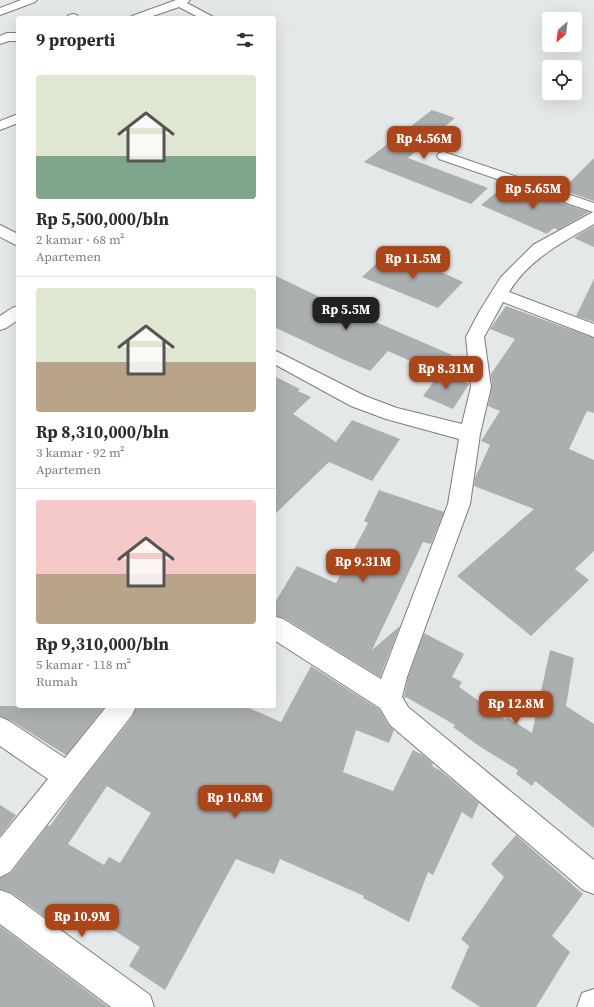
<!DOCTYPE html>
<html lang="id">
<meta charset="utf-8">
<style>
body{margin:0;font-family:"Source Serif 4",serif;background:#f2f2f3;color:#2b2b33;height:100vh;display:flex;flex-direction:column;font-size:15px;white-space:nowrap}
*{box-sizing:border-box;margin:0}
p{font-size:13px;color:#7c7c81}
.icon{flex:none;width:22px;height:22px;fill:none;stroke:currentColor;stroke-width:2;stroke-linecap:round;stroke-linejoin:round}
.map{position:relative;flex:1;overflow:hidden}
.details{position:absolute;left:16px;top:16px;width:260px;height:692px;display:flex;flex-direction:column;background:#fff;border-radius:4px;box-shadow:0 4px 16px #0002}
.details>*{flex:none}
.needle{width:26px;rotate:208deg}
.controls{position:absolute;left:542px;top:12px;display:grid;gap:8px}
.controls a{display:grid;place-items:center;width:40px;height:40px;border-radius:4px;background:#fff;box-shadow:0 4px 16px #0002;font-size:20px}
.price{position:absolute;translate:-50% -34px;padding:0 9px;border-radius:8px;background:#ab461a;color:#fff;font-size:13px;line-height:26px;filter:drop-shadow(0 1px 2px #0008)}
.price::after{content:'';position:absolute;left:50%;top:24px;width:12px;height:9px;margin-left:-6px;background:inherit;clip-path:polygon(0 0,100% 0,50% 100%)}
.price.selected{background:#222;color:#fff}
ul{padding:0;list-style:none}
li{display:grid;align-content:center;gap:8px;height:212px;padding:0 20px}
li+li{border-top:1px solid #e1e1e2}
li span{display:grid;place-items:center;height:124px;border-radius:4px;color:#555}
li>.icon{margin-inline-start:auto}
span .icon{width:72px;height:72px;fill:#fffc;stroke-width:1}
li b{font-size:17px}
h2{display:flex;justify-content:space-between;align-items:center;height:48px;padding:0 20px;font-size:17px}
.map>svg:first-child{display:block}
</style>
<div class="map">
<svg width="594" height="1007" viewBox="0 0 594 1007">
<rect width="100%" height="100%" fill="#e5e8e9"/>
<g fill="#abafaf" fill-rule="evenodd">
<path d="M 432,110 L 455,118 L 408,158 L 488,188 L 471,204 L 364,162 Z"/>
<path d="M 594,158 L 594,201 L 562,190 Z"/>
<path d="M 504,186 L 540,201 L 544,197 L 589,212 L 558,230 L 554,228 L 547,234 L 481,205 Z"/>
<path d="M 594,226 L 594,247 L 574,238 L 583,232 Z"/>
<path d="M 389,252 L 441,272 L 463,282 L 438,308 L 362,277 Z"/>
<path d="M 274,275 L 332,303 L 452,355 L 437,373 L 388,351 L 370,371 L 340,358 L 274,327 Z"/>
<path d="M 594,279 L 594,322 L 576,316 Z"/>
<path d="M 506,306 L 594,338 L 594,413 L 587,411 L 569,449 L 594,460 L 594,551 L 575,569 L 589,580 L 531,636 L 457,576 L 534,509 L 474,486 L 475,478 L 490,445 L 481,441 L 500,411 L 488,406 L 492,387 L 491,374 L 515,339 L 490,329 Z"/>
<path d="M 441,372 L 469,384 L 453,409 L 423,396 Z"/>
<path d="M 274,376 L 300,389 L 298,391 L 311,397 L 293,414 L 336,442 L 352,420 L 400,439 L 372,481 L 329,462 L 274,515 Z"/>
<path d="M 379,490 L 444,512 L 431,544 L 423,542 L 372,650 L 400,626 L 380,677 L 284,618 L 274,615 L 274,604 L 297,566 L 336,583 L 368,523 L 364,521 Z"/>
<path d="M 424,633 L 464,654 L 452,677 L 462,682 L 459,687 L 506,720 L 507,717 L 532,733 L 550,650 L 574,658 L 566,706 L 594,724 L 594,828 L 535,781 L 532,786 L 516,774 L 518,770 L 479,746 L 453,727 L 455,725 L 406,697 L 405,699 L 404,697 L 408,677 Z"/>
<path d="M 311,666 L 379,709 L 389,726 L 394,730 L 389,743 L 356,730 L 343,772 L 393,791 L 413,750 L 423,755 L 433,764 L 432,766 L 441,771 L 479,803 L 472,819 L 462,812 L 433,875 L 428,872 L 409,922 L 363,898 L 364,896 L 280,859 L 274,874 L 236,859 L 165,990 L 129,966 L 140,947 L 96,919 L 95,922 L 70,907 L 58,926 L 12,893 L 0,889 L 0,878 L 11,873 L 48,825 L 50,826 L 76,789 L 133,716 L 137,706 L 244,706 L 281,722 ZM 107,786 L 151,813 L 120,863 L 109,857 L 104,865 L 68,844 Z"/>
<path d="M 0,706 L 105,706 L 66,755 L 10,720 L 0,716 Z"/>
<path d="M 0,805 L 16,815 L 0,836 Z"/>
<path d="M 516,835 L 583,894 L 552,936 L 570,952 L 536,1007 L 480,1007 L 451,988 L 469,946 L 461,939 L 504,877 L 491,864 Z"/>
<path d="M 0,926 L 108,1007 L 0,1007 Z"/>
</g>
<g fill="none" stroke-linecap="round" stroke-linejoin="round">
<defs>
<g id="minor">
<path d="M 21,0 L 37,0 L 35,2 L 0,15 L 0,8 Z"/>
<path d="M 176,0 L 190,0 L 187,3 L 215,18 L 200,18 L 179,7 L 147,18 L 130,18 L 132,16 Z"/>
<path d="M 73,14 L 77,15 L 78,18 L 66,18 L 69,15 Z"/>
<path d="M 7,33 L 18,33 L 18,41 L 9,41 L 0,44 L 0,36 Z"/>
<path d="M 18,114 L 18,123 L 0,130 L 0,121 Z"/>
<path d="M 444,152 L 594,203 L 594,224 C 563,242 529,259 509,292 L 594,324 L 594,337 L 503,302 L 484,337 L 491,387 L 480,434 L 470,504 L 407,677 L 402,697 L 408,707 L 594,860 L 594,894 L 583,890 L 390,725 L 380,708 L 274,640 L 274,616 L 283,619 L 381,679 L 448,504 L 459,439 L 386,419 L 351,406 L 274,364 L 274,350 L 365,396 L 397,408 L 462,424 L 471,387 L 466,337 L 479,312 L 501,277 L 533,245 L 593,212 L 439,159 L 437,156 L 439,153 Z"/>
<path d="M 0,225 L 18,234 L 18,246 L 0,237 Z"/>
<path d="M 18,306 L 18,320 L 6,328 L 0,330 L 0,316 L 12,308 Z"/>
<path d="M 107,706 L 136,706 L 132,715 L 10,872 L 0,877 L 0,838 L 48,779 L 0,746 L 0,717 L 9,721 L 65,758 Z"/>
<path d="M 0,890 L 11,894 L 150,995 L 154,1007 L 111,1007 L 0,924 Z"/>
<path d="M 594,989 L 594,1007 L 577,1007 L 582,993 Z"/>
</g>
</defs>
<use href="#minor" stroke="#7a7d7e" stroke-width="2"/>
<use href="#minor" fill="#fff" fill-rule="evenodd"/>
</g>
</svg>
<div class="controls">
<a><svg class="needle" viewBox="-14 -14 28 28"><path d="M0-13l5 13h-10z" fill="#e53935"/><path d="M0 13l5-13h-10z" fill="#7c7c81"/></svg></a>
<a><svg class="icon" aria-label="locate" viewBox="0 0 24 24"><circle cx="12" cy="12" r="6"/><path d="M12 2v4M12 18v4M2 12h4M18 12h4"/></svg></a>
</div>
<b class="price" style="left:424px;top:160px">Rp 4.56M</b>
<b class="price" style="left:533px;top:210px">Rp 5.65M</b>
<b class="price" style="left:413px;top:280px">Rp 11.5M</b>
<b class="price selected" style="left:346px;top:331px">Rp 5.5M</b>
<b class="price" style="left:446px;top:390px">Rp 8.31M</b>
<b class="price" style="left:363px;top:583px">Rp 9.31M</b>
<b class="price" style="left:516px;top:725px">Rp 12.8M</b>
<b class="price" style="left:235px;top:819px">Rp 10.8M</b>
<b class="price" style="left:82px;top:938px">Rp 10.9M</b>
<section class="details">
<h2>9 properti<svg class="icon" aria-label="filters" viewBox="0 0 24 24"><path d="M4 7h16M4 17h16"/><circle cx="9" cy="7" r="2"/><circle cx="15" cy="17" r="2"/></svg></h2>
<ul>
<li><span style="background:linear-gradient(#dfe7d0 65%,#7fa58c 0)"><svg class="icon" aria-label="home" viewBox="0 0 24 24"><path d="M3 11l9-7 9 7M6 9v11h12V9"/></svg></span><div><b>Rp 5,500,000/bln</b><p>2 kamar · 68 m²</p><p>Apartemen</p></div></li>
<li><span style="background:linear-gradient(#dfe7d0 60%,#b9a48a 0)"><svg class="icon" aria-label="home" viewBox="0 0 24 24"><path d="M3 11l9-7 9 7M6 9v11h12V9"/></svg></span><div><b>Rp 8,310,000/bln</b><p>3 kamar · 92 m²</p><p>Apartemen</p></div></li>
<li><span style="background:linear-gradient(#f6c9c9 60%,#b9a48a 0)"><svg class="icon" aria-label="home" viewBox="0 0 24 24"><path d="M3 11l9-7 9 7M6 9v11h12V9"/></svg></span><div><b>Rp 9,310,000/bln</b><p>5 kamar · 118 m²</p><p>Rumah</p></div></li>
</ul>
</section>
</div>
